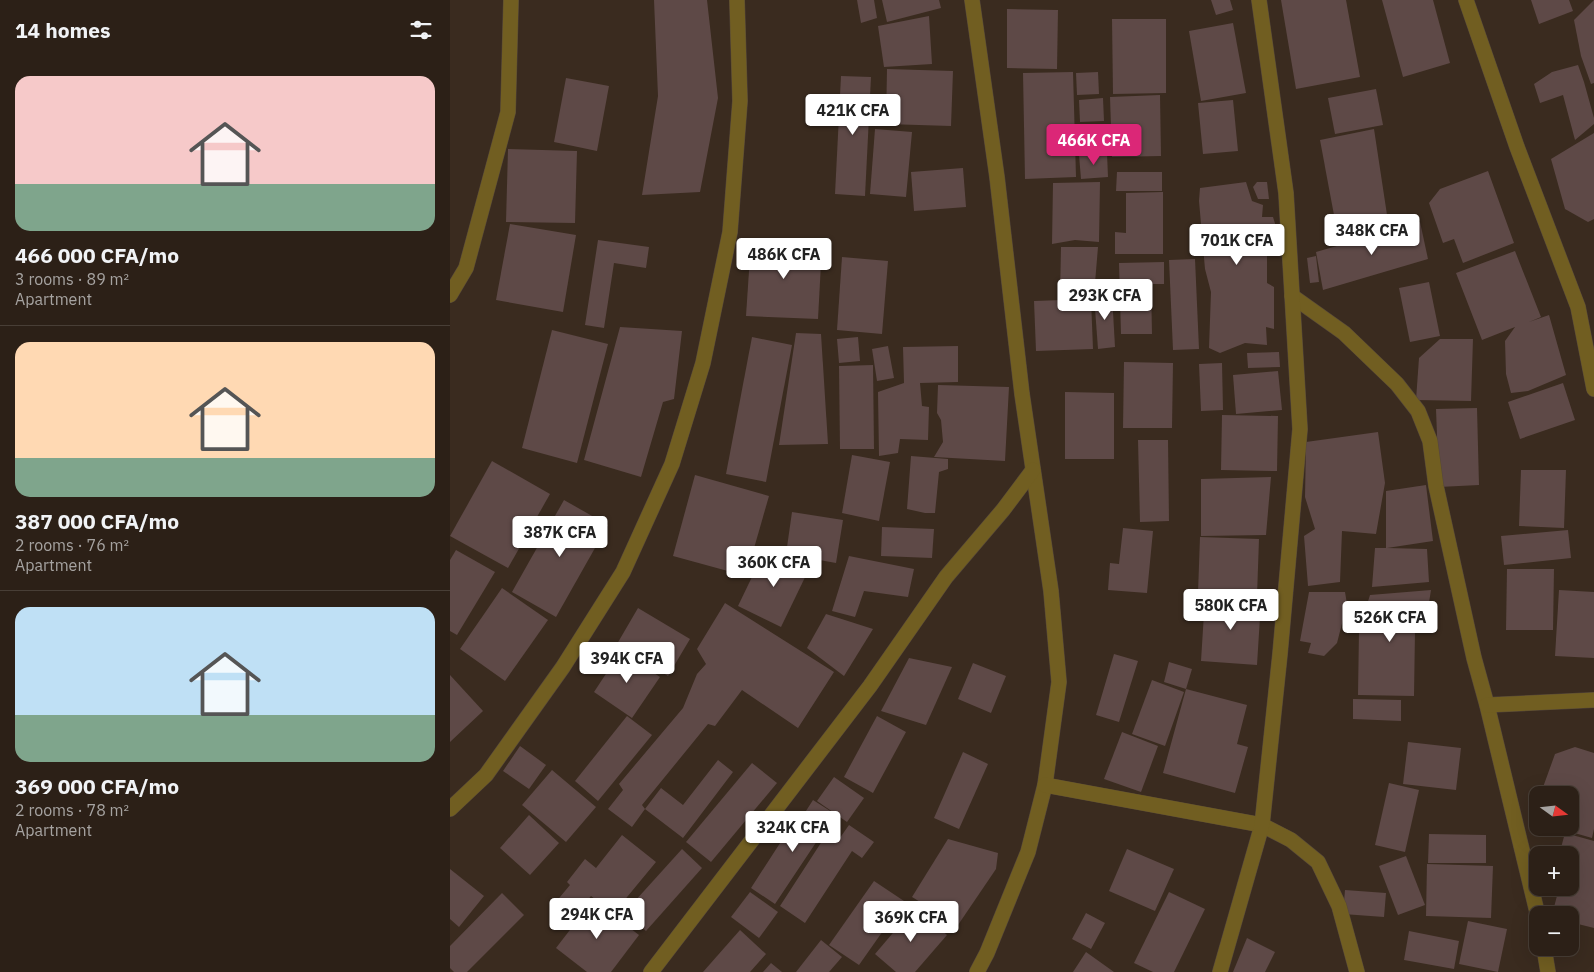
<!DOCTYPE html>
<meta charset="utf-8">
<style>
body{margin:0;font-family:"IBM Plex Sans",sans-serif;background:#382d24;color:#f1f3f6;height:100vh;display:flex;flex-direction:column;font-size:19px;white-space:nowrap}
*{box-sizing:border-box;margin:0}
p{font-size:16px;color:#a6a3a1}
.icon{flex:none;width:28px;height:28px;fill:none;stroke:currentColor;stroke-width:2;stroke-linecap:round;stroke-linejoin:round}
.map{position:relative;flex:1;overflow:hidden}
.details{display:flex;flex-direction:column;background:#2c2017;width:450px}
.details>*{flex:none}
.needle{width:32px;rotate:105deg}
.buttons{position:absolute;left:1079px;top:786px;display:grid;gap:10px}
.buttons a{display:grid;place-items:center;width:50px;height:50px;border-radius:10px;background:#2c2017;box-shadow:0 5px 20px #0002,0 0 0 1px #483e36;font-size:25px}
.price{position:absolute;translate:-50% -42px;padding:0 11px;border-radius:5px;background:#fff;color:#222;font-size:16px;line-height:32px;filter:drop-shadow(0 1px 2px #0008)}
.price::after{content:'';position:absolute;left:50%;top:30px;width:15px;height:11px;margin-left:-8px;background:inherit;clip-path:polygon(0 0,100% 0,50% 100%)}
.price.selected{background:#db2777;color:#fff}
ul{padding:0;list-style:none}
li{display:grid;align-content:center;gap:10px;height:265px;padding:0 15px}
li+li{border-top:1px solid #483e36}
li span{display:grid;place-items:center;height:155px;border-radius:15px;color:#555}
li>.icon{margin-inline-start:auto}
span .icon{width:90px;height:90px;fill:#fffc;stroke-width:1}
li b{font-size:21px}
h2{display:flex;justify-content:space-between;align-items:center;height:60px;padding:0 15px;font-size:21px}
main{display:flex;flex:1;min-height:0}
.map>svg:first-child{display:block}
</style>
<main>
<section class="details">
<h2>14 homes<svg class="icon" aria-label="filters" viewBox="0 0 24 24"><path d="M4 7h16M4 17h16"/><circle cx="9" cy="7" r="2"/><circle cx="15" cy="17" r="2"/></svg></h2>
<ul>
<li><span style="background:linear-gradient(#f6c9c9 70%,#7fa58c 0)"><svg class="icon" aria-label="home" viewBox="0 0 24 24"><path d="M3 11l9-7 9 7M6 9v11h12V9"/></svg></span><div><b>466 000 CFA/mo</b><p>3 rooms · 89 m²</p><p>Apartment</p></div></li>
<li><span style="background:linear-gradient(#ffd9b3 75%,#7fa58c 0)"><svg class="icon" aria-label="home" viewBox="0 0 24 24"><path d="M3 11l9-7 9 7M6 9v11h12V9"/></svg></span><div><b>387 000 CFA/mo</b><p>2 rooms · 76 m²</p><p>Apartment</p></div></li>
<li><span style="background:linear-gradient(#bfe0f5 70%,#7fa58c 0)"><svg class="icon" aria-label="home" viewBox="0 0 24 24"><path d="M3 11l9-7 9 7M6 9v11h12V9"/></svg></span><div><b>369 000 CFA/mo</b><p>2 rooms · 78 m²</p><p>Apartment</p></div></li>
</ul>
</section>
<div class="map">
<svg width="1144" height="972" viewBox="0 0 1144 972">
<rect width="100%" height="100%" fill="#3a2b1f"/>
<g fill="#5e4947">
<path d="M 204,0 L 257,0 L 268,98 L 250,192 L 192,195 L 208,96 Z"/>
<path d="M 407,0 L 424,0 L 427,18 L 411,23 Z"/>
<path d="M 432,0 L 489,0 L 491,8 L 437,22 Z"/>
<path d="M 761,0 L 780,0 L 783,10 L 766,15 Z"/>
<path d="M 831,0 L 896,0 L 910,77 L 846,89 Z"/>
<path d="M 932,0 L 983,0 L 1000,63 L 953,77 Z"/>
<path d="M 1081,0 L 1119,0 L 1123,11 L 1089,24 Z"/>
<path d="M 1144,0 L 1144,83 L 1141,84 L 1131,56 L 1124,20 Z"/>
<path d="M 557,9 L 608,10 L 607,69 L 557,68 Z"/>
<path d="M 479,16 L 482,64 L 434,67 L 428,26 Z"/>
<path d="M 662,19 L 716,19 L 716,93 L 663,94 Z"/>
<path d="M 783,23 L 796,93 L 751,101 L 739,31 Z"/>
<path d="M 1128,65 L 1134,82 L 1144,118 L 1144,124 L 1125,140 L 1113,95 L 1090,103 L 1084,84 L 1102,72 Z"/>
<path d="M 437,69 L 503,71 L 501,126 L 436,124 Z"/>
<path d="M 623,72 L 626,177 L 575,179 L 573,73 Z"/>
<path d="M 648,72 L 649,94 L 627,95 L 626,73 Z"/>
<path d="M 391,76 L 421,77 L 415,196 L 385,194 Z"/>
<path d="M 116,78 L 159,86 L 147,151 L 104,142 Z"/>
<path d="M 926,89 L 933,125 L 885,134 L 878,98 Z"/>
<path d="M 710,95 L 711,156 L 662,157 L 660,97 Z"/>
<path d="M 653,98 L 654,121 L 630,122 L 629,100 Z"/>
<path d="M 783,100 L 788,151 L 753,154 L 748,103 Z"/>
<path d="M 653,125 L 654,147 L 631,149 L 630,126 Z"/>
<path d="M 425,129 L 462,132 L 456,197 L 420,194 Z"/>
<path d="M 924,129 L 939,228 L 889,242 L 870,140 Z"/>
<path d="M 1144,133 L 1144,219 L 1138,222 L 1115,209 L 1101,159 Z"/>
<path d="M 58,149 L 127,151 L 125,223 L 56,222 Z"/>
<path d="M 657,153 L 658,177 L 631,179 L 629,155 Z"/>
<path d="M 513,168 L 516,207 L 464,211 L 461,172 Z"/>
<path d="M 1038,171 L 1064,243 L 1013,263 L 1004,239 L 993,243 L 979,203 L 990,189 Z"/>
<path d="M 667,172 L 712,172 L 712,191 L 666,191 Z"/>
<path d="M 650,182 L 649,242 L 625,240 L 602,244 L 603,183 Z"/>
<path d="M 796,182 L 802,201 L 813,205 L 812,217 L 823,217 L 827,230 L 828,255 L 817,255 L 817,283 L 824,287 L 824,329 L 816,327 L 817,345 L 795,343 L 770,353 L 759,348 L 761,292 L 755,269 L 749,201 L 750,188 Z"/>
<path d="M 807,182 L 817,182 L 819,199 L 808,199 L 803,187 Z"/>
<path d="M 713,192 L 713,254 L 665,254 L 665,232 L 676,233 L 676,193 Z"/>
<path d="M 970,222 L 978,259 L 873,290 L 866,252 Z"/>
<path d="M 60,224 L 126,235 L 113,312 L 46,300 Z"/>
<path d="M 148,240 L 199,247 L 196,268 L 164,263 L 154,328 L 135,325 Z"/>
<path d="M 301,241 L 372,245 L 368,319 L 296,316 Z"/>
<path d="M 611,247 L 648,247 L 644,295 L 610,297 Z"/>
<path d="M 1065,251 L 1091,317 L 1079,322 L 1099,315 L 1116,375 L 1078,391 L 1061,393 L 1056,374 L 1055,341 L 1065,327 L 1032,340 L 1006,273 Z"/>
<path d="M 866,256 L 869,282 L 860,283 L 857,258 Z"/>
<path d="M 392,257 L 438,261 L 432,334 L 387,330 Z"/>
<path d="M 745,259 L 749,349 L 723,350 L 719,260 Z"/>
<path d="M 714,262 L 714,284 L 701,284 L 702,334 L 671,334 L 669,263 Z"/>
<path d="M 979,282 L 990,336 L 960,342 L 949,288 Z"/>
<path d="M 662,294 L 665,347 L 648,349 L 644,295 Z"/>
<path d="M 641,299 L 643,349 L 586,351 L 584,301 Z"/>
<path d="M 170,327 L 232,331 L 224,399 L 213,402 L 191,477 L 134,460 Z"/>
<path d="M 102,330 L 158,344 L 127,463 L 72,448 Z"/>
<path d="M 346,333 L 371,334 L 378,444 L 329,445 Z"/>
<path d="M 302,337 L 342,345 L 316,482 L 276,474 Z"/>
<path d="M 408,337 L 410,361 L 389,363 L 387,339 Z"/>
<path d="M 990,339 L 1023,339 L 1021,401 L 966,400 L 969,358 Z"/>
<path d="M 438,346 L 444,378 L 427,381 L 422,349 Z"/>
<path d="M 508,346 L 508,382 L 470,383 L 472,406 L 479,407 L 478,440 L 450,439 L 448,453 L 429,456 L 428,392 L 454,383 L 453,347 Z"/>
<path d="M 829,352 L 830,367 L 798,368 L 797,353 Z"/>
<path d="M 674,362 L 723,363 L 722,428 L 673,428 Z"/>
<path d="M 772,363 L 773,410 L 751,411 L 749,364 Z"/>
<path d="M 423,365 L 424,449 L 390,449 L 389,366 Z"/>
<path d="M 828,371 L 832,410 L 786,414 L 783,375 Z"/>
<path d="M 1113,383 L 1125,420 L 1070,439 L 1058,402 Z"/>
<path d="M 488,385 L 559,387 L 555,461 L 484,457 L 493,442 L 491,420 L 487,413 Z"/>
<path d="M 615,392 L 664,393 L 664,459 L 615,459 Z"/>
<path d="M 1027,408 L 1029,485 L 989,487 L 986,409 Z"/>
<path d="M 772,415 L 828,416 L 827,471 L 771,470 Z"/>
<path d="M 928,432 L 935,483 L 926,534 L 892,531 L 890,582 L 858,586 L 854,536 L 865,529 L 855,497 L 856,442 Z"/>
<path d="M 688,440 L 718,440 L 719,521 L 690,522 Z"/>
<path d="M 402,455 L 440,462 L 429,521 L 392,513 Z"/>
<path d="M 461,456 L 498,459 L 498,469 L 489,472 L 485,513 L 475,513 L 457,509 Z"/>
<path d="M 42,461 L 100,494 L 58,568 L 0,536 Z"/>
<path d="M 1071,470 L 1116,470 L 1114,528 L 1069,526 Z"/>
<path d="M 245,475 L 319,496 L 296,576 L 223,556 Z"/>
<path d="M 821,477 L 816,535 L 751,536 L 751,479 Z"/>
<path d="M 976,485 L 983,541 L 937,548 L 977,549 L 979,582 L 922,587 L 925,548 L 936,548 L 936,491 Z"/>
<path d="M 114,500 L 158,525 L 106,617 L 62,592 Z"/>
<path d="M 342,512 L 393,520 L 386,563 L 336,554 Z"/>
<path d="M 432,527 L 484,529 L 482,558 L 431,556 Z"/>
<path d="M 673,528 L 703,531 L 697,593 L 658,590 L 660,563 L 669,564 Z"/>
<path d="M 1118,530 L 1121,558 L 1054,565 L 1051,536 Z"/>
<path d="M 750,537 L 809,539 L 807,596 L 748,593 Z"/>
<path d="M 6,550 L 45,572 L 7,635 L 0,631 L 0,560 Z"/>
<path d="M 314,552 L 360,567 L 331,627 L 288,606 Z"/>
<path d="M 399,556 L 464,569 L 458,597 L 414,591 L 405,617 L 382,611 Z"/>
<path d="M 1057,569 L 1104,569 L 1103,630 L 1056,630 Z"/>
<path d="M 52,588 L 98,620 L 55,681 L 10,649 Z"/>
<path d="M 981,590 L 975,628 L 924,629 L 965,631 L 964,696 L 908,695 L 909,630 L 920,595 Z"/>
<path d="M 1109,590 L 1144,592 L 1144,658 L 1105,656 Z"/>
<path d="M 859,592 L 895,592 L 897,604 L 887,643 L 874,656 L 858,653 L 861,643 L 850,641 Z"/>
<path d="M 755,597 L 811,601 L 807,665 L 751,661 Z"/>
<path d="M 275,603 L 384,672 L 348,728 L 292,690 L 265,726 L 258,724 L 192,805 L 195,809 L 182,827 L 158,809 L 173,790 L 169,784 L 233,708 L 247,674 L 256,664 L 247,649 Z"/>
<path d="M 188,608 L 240,639 L 218,676 L 167,644 Z"/>
<path d="M 376,614 L 423,629 L 394,676 L 357,648 Z"/>
<path d="M 171,651 L 210,677 L 182,718 L 144,692 Z"/>
<path d="M 664,654 L 688,661 L 669,722 L 646,715 Z"/>
<path d="M 459,658 L 502,667 L 476,725 L 431,711 Z"/>
<path d="M 719,662 L 742,669 L 736,689 L 714,682 Z"/>
<path d="M 523,663 L 556,676 L 541,713 L 508,699 Z"/>
<path d="M 0,675 L 33,711 L 0,742 Z"/>
<path d="M 702,680 L 734,692 L 715,746 L 682,734 Z"/>
<path d="M 736,689 L 797,705 L 787,744 L 798,747 L 785,793 L 713,773 Z"/>
<path d="M 903,699 L 951,700 L 951,721 L 903,719 Z"/>
<path d="M 177,716 L 202,735 L 148,801 L 125,781 Z"/>
<path d="M 427,716 L 456,732 L 423,793 L 394,777 Z"/>
<path d="M 672,732 L 708,746 L 691,792 L 654,779 Z"/>
<path d="M 958,742 L 1011,748 L 1006,790 L 953,784 Z"/>
<path d="M 70,746 L 96,765 L 79,789 L 53,771 Z"/>
<path d="M 1125,747 L 1144,753 L 1144,829 L 1142,838 L 1107,828 L 1120,828 L 1120,795 L 1104,795 L 1104,793 L 1092,790 L 1105,754 Z"/>
<path d="M 513,752 L 538,764 L 509,829 L 484,818 Z"/>
<path d="M 268,760 L 283,772 L 233,838 L 195,809 L 211,788 L 233,805 Z"/>
<path d="M 302,763 L 327,783 L 261,862 L 236,842 Z"/>
<path d="M 102,770 L 146,807 L 116,842 L 72,805 Z"/>
<path d="M 384,777 L 414,798 L 397,822 L 367,801 Z"/>
<path d="M 939,783 L 969,790 L 955,852 L 925,845 Z"/>
<path d="M 363,800 L 385,814 L 325,904 L 301,888 L 332,840 L 336,842 Z"/>
<path d="M 79,815 L 109,843 L 80,875 L 50,848 Z"/>
<path d="M 399,825 L 424,842 L 412,858 L 402,851 L 355,923 L 330,906 L 376,835 L 387,842 Z"/>
<path d="M 1115,833 L 1144,841 L 1144,928 L 1120,922 L 1120,915 L 1102,915 L 1109,888 L 1120,888 L 1120,855 L 1109,855 Z"/>
<path d="M 979,834 L 1036,835 L 1036,863 L 978,863 Z"/>
<path d="M 172,835 L 206,862 L 163,914 L 141,896 L 123,918 L 105,903 L 120,885 L 117,882 L 135,859 L 146,868 Z"/>
<path d="M 498,839 L 548,853 L 546,869 L 508,925 L 462,897 Z"/>
<path d="M 232,849 L 252,868 L 196,931 L 175,912 Z"/>
<path d="M 677,849 L 724,869 L 705,911 L 659,891 Z"/>
<path d="M 956,856 L 975,905 L 948,915 L 929,866 Z"/>
<path d="M 977,864 L 1043,866 L 1041,918 L 976,916 Z"/>
<path d="M 0,869 L 34,896 L 9,927 L 0,919 Z"/>
<path d="M 424,881 L 454,901 L 409,965 L 379,945 Z"/>
<path d="M 895,890 L 936,893 L 934,917 L 893,914 Z"/>
<path d="M 300,892 L 328,912 L 309,938 L 281,917 Z"/>
<path d="M 719,892 L 755,909 L 724,972 L 703,972 L 684,963 Z"/>
<path d="M 52,893 L 74,915 L 17,972 L 4,972 L 0,968 L 0,946 Z"/>
<path d="M 143,900 L 189,935 L 161,972 L 137,972 L 106,948 Z"/>
<path d="M 465,907 L 497,935 L 465,972 L 446,972 L 425,954 Z"/>
<path d="M 636,913 L 655,923 L 641,949 L 622,939 Z"/>
<path d="M 1018,921 L 1057,929 L 1048,972 L 1009,964 Z"/>
<path d="M 290,930 L 316,954 L 300,972 L 253,972 Z"/>
<path d="M 959,931 L 1009,941 L 1004,969 L 954,960 Z"/>
<path d="M 797,938 L 825,952 L 815,972 L 783,972 Z"/>
<path d="M 371,940 L 392,957 L 379,972 L 346,972 Z"/>
<path d="M 636,952 L 664,972 L 623,972 Z"/>
<path d="M 321,963 L 332,972 L 313,972 Z"/>
</g>
<g fill="none" stroke-linecap="round" stroke-linejoin="round">
<defs>
<g id="minor">
<path d="M 522,0 L 547,177 L 572,394 L 601,591 L 609,682 L 595,785 L 578,852 L 537,953 L 527,972"/>
<path d="M 1016,0 L 1067,147 L 1128,307 L 1144,389"/>
<path d="M 0,295 L 16,268 L 58,112 L 61,0"/>
<path d="M 842,296 L 894,333 L 947,384 L 968,411 L 980,441 L 986,486 L 1024,658 L 1037,705 L 1088,916"/>
<path d="M 1037,705 L 1144,700"/>
<path d="M 595,785 L 812,825 L 841,840 L 868,862 L 889,906 L 907,972"/>
<path d="M 0,809 L 36,775 L 113,667 L 173,572 L 222,464 L 253,363 L 280,232 L 290,101 L 287,0"/>
<path d="M 1094,948 L 1098,972"/>
<path d="M 201,972 L 420,686 L 496,577 L 553,510 L 583,470"/>
<path d="M 770,972 L 812,825 L 830,654 L 850,429 L 836,193 L 809,0"/>
</g>
</defs>
<use href="#minor" stroke="#55473b" stroke-width="16"/>
<use href="#minor" stroke="#715e21" stroke-width="15"/>
</g>
</svg>
<div class="buttons">
<a><svg class="needle" viewBox="-14 -14 28 28"><path d="M0-13l5 13h-10z" fill="#e53935"/><path d="M0 13l5-13h-10z" fill="#a6a3a1"/></svg></a>
<a>+</a>
<a>−</a>
</div>
<b class="price" style="left:403px;top:136px">421K CFA</b>
<b class="price selected" style="left:644px;top:166px">466K CFA</b>
<b class="price" style="left:922px;top:256px">348K CFA</b>
<b class="price" style="left:787px;top:266px">701K CFA</b>
<b class="price" style="left:334px;top:280px">486K CFA</b>
<b class="price" style="left:655px;top:321px">293K CFA</b>
<b class="price" style="left:110px;top:558px">387K CFA</b>
<b class="price" style="left:324px;top:588px">360K CFA</b>
<b class="price" style="left:781px;top:631px">580K CFA</b>
<b class="price" style="left:940px;top:643px">526K CFA</b>
<b class="price" style="left:177px;top:684px">394K CFA</b>
<b class="price" style="left:343px;top:853px">324K CFA</b>
<b class="price" style="left:147px;top:940px">294K CFA</b>
<b class="price" style="left:461px;top:943px">369K CFA</b>
</div>
</main>
